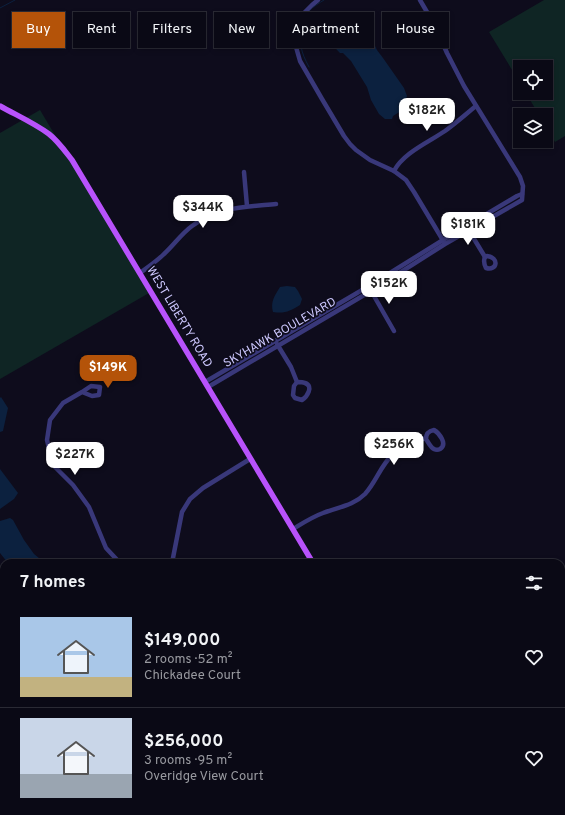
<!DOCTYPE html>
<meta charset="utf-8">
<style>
body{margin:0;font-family:Overpass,sans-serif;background:#13121e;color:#f1f3f6;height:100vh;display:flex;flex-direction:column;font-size:15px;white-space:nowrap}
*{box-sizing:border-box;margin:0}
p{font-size:13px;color:#999aa0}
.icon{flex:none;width:22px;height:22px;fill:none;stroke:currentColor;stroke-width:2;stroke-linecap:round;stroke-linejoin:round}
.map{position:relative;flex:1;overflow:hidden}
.details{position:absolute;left:0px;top:559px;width:565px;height:256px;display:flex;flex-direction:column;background:#0a0915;border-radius:12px 12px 0 0;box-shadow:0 2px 6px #0003,0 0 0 1px #2a2a34}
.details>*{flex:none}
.banner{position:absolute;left:12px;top:12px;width:541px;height:36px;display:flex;gap:8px}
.tools{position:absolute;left:513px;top:60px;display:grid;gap:8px}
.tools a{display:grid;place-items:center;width:40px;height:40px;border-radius:0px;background:#0a0915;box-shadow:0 2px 6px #0003,0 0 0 1px #2a2a34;font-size:20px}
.price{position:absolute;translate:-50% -34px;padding:0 9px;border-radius:8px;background:#fff;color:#222;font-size:13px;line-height:26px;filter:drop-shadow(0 1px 2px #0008)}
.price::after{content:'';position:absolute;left:50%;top:24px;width:12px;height:9px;margin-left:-6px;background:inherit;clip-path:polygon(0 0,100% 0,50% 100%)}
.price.selected{background:#b45309;color:#fff}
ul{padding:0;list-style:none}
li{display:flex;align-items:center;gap:12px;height:100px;padding:0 20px}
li+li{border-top:1px solid #2a2a34}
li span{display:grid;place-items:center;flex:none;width:112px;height:80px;border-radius:0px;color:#555}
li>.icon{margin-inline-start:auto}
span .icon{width:48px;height:48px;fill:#fffc;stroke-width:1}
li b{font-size:17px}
h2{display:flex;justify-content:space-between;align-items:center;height:48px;padding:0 20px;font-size:17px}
.tag{padding:0 14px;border-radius:0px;background:#0a0915;box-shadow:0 2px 6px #0003,0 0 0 1px #2a2a34;font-size:14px;line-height:36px}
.tag.selected{background:#b45309;color:#fff}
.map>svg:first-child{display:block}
</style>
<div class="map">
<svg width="565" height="815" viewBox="0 0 565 815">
<rect width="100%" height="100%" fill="#0e0c1c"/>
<g fill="#0f2524">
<path d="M 544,0 L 565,0 L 565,136 L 555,142 L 546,127 L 546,115 L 539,115 L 526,93 L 546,93 L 546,67 L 520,67 L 520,83 L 489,32 Z"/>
<path d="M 40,110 L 149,293 L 0,379 L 0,133 Z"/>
<path d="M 269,811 L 388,811 L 391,815 L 331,815 L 324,812 L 322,814 L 324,815 L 272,815 Z"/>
</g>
<g fill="#0c213f">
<path d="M 354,21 L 361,26 L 369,34 L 377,50 L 383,58 L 404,88 L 407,96 L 401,111 L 393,116 L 392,119 L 385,119 L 379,114 L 371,100 L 367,87 L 351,61 L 343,53 L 340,53 C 332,45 332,43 334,32 L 348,23 Z"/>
<path d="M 287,286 L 295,287 L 298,291 L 302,299 L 300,305 C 290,311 285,314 273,312 C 270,302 275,295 280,287 Z"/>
<path d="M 1,397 L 8,408 L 3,431 L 0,432 L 0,398 Z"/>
<path d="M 0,469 L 18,493 L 14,499 L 0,509 Z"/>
<path d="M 10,518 L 13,520 L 24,540 L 34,554 L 45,563 L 8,563 L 0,553 L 0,521 Z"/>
</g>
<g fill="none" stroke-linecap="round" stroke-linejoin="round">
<g stroke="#0c213f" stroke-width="1">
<path d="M 0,8 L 15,0"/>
<path d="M 305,20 C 315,23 326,26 334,32"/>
<path d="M 309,67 C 301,52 298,43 303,26 C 304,21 306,15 309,11 C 313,7 319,3 324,0"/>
<path d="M 561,801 L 565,800"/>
<path d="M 301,811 L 305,815"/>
<path d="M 540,815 L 542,811"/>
</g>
<g stroke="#39387a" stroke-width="4.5">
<path d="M 318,0 L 312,5 L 304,13 L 298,25 L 295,39 L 296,47 L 300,61 L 322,99 L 344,136 L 350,144 L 356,150 L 370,160 L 394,171 L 406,180 L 414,192 L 444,242"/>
<path d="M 394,171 C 403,153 429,142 445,131 C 456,123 466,114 476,106"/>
<path d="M 244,172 L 247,206"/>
<path d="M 468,229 L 485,257"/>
<path d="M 487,256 C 499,257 498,271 486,268 C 484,264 483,261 485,257 Z"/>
<path d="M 140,273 C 148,267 157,261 164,254 C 174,245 181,234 192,226 C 217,207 246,207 276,204"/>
<path d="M 370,289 L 394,331"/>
<path d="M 277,344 L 291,367 L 297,382"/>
<path d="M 205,382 L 369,286 L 443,240 L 517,196 L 522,194"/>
<path d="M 297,382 C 300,382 303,382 305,383 C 314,386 307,397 302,400 L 295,398 L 293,395 L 294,386 Z"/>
<path d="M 208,387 L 371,291 L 445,244 L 522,200 L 523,186 L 520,177 L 464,86 L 447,53 L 434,24 L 420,0"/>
<path d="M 82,392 L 92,396 L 99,395 L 100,387 L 91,386 L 82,392 L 63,403 L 50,420 L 47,440 L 53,465 L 73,485 L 89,507 L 106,548 L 120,563"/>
<path d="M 293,529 C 303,523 312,517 323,513 C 338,507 353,506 365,494 C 376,482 381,465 393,454 C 397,449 404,446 409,444 C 415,440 419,438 426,439 C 428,442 431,448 434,449 C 436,450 438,450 440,449 C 448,444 439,433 434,430 C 429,431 426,433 426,439"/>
<path d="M 172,563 L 182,512 L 190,499 L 203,488 L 250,459"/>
<path d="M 561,660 L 565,659"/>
<path d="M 0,668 L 4,675"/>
<path d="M 0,785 L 4,792"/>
<path d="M 231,811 L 233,815"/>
<path d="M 158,815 L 164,811"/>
</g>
<g stroke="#b852fb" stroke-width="5.5">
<path d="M 0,106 C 16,115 34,123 49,134 C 58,141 65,151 72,160 L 313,563"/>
<path d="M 461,811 L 464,815"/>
</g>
</g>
<g text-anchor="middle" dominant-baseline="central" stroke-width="3.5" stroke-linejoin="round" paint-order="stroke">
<g font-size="12" fill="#cdc8fe" stroke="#0e0c1c">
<text transform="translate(179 317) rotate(59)">WEST LIBERTY ROAD</text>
<text transform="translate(280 333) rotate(-30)">SKYHAWK BOULEVARD</text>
</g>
</g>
</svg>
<div class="tools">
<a><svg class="icon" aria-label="locate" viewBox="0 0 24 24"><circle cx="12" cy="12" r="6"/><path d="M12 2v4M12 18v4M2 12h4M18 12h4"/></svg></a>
<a><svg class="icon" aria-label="layers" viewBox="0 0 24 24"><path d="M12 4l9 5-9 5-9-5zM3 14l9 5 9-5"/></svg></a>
</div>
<b class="price" style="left:427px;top:132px">$182K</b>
<b class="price" style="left:203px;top:229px">$344K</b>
<b class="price" style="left:468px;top:246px">$181K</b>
<b class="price" style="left:389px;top:305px">$152K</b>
<b class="price selected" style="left:108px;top:389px">$149K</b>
<b class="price" style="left:394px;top:466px">$256K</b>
<b class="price" style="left:75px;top:476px">$227K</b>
<div class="banner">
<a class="tag selected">Buy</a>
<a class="tag">Rent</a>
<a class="tag">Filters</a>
<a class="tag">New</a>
<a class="tag">Apartment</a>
<a class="tag">House</a>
</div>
<section class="details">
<h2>7 homes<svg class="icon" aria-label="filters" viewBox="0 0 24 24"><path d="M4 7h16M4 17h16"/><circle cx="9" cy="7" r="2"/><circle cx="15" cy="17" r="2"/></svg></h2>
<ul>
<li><span style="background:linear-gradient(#a9c7e8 75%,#c2b280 0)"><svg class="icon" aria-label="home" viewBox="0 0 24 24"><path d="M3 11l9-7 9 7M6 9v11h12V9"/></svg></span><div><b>$149,000</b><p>2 rooms · 52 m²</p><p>Chickadee Court</p></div><svg class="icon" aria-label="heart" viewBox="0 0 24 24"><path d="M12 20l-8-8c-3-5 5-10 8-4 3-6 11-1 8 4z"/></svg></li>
<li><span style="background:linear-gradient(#c9d6e8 70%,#9aa5b1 0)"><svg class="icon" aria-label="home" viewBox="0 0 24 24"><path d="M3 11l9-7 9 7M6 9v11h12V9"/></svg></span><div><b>$256,000</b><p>3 rooms · 95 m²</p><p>Overidge View Court</p></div><svg class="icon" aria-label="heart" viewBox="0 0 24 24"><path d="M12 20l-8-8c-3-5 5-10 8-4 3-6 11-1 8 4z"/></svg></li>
</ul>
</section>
</div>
